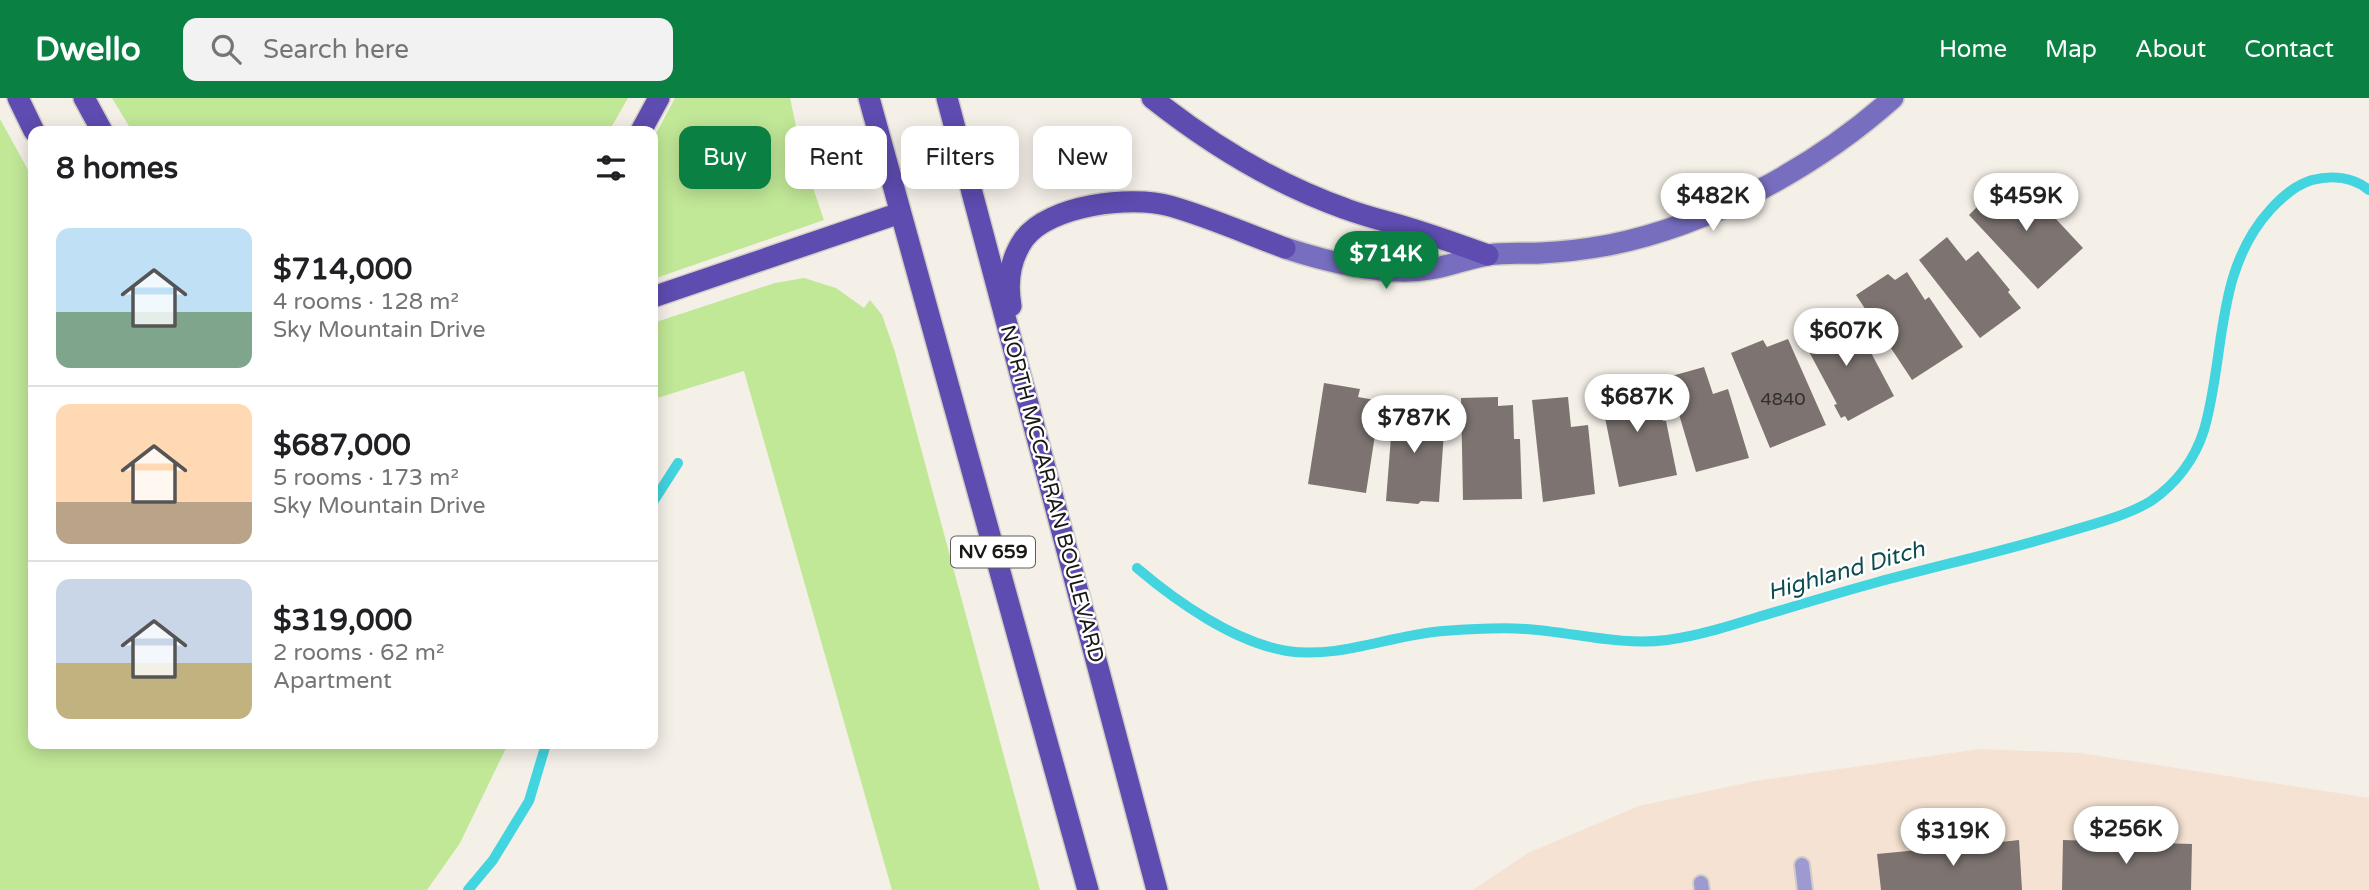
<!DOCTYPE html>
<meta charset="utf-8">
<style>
body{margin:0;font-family:"Varela Round",sans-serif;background:#f2f2f2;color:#202124;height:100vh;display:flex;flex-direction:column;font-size:26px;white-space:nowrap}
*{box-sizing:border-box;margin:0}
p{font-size:23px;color:#757577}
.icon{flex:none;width:38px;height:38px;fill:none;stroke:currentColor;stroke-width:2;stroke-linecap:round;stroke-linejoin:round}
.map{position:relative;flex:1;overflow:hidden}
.panel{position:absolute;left:28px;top:28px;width:630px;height:623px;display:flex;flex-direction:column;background:#fff;border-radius:14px;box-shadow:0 4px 18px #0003}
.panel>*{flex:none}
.top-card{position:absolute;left:679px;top:28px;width:665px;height:63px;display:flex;gap:14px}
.price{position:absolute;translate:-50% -60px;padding:0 16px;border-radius:24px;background:#fff;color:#222;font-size:23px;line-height:46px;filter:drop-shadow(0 2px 4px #0008)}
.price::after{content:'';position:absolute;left:50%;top:42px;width:21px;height:16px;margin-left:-10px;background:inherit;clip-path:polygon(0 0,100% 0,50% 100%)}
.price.on{background:#0b8043;color:#fff}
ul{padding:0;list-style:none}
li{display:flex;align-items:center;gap:21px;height:175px;padding:0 28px}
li+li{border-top:2px solid #e0e0e0}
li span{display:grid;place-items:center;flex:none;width:196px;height:140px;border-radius:14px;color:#555}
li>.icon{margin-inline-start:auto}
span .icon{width:84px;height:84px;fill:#fffc;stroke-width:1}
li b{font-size:30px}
h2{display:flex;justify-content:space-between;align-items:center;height:84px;padding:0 28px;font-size:30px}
.pill{padding:0 24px;border-radius:14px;background:#fff;box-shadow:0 4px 18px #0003;font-size:24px;line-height:63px}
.pill.on{background:#0b8043;color:#fff}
header{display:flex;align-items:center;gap:42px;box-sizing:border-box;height:98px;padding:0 35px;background:#0b8043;color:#fff}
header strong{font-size:33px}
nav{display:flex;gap:38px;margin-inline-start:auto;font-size:24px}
.search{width:490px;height:63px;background:#f2f2f2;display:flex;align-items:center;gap:18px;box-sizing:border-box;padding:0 24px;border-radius:14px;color:#757577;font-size:26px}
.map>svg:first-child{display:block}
</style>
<header>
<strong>Dwello</strong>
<div class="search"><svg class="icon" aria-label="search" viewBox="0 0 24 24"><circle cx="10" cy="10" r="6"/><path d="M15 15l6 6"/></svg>Search here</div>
<nav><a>Home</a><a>Map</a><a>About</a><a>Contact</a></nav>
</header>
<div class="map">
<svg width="2369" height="792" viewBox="0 0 2369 792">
<rect width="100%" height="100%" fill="#f4efe7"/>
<path fill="#f5e2d2" d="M 1980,651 L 2080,655 L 2369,700 L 2369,792 L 1473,792 L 1528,755 L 1639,708 L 1755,683 Z"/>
<g fill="#c1e897">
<path d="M 112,0 L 628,0 L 609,33 L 132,33 Z"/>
<path d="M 675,0 L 790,0 L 803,61 L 824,122 L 653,181 L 653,41 Z"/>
<path d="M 0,21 L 33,81 L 33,646 L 508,646 L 460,745 L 427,792 L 0,792 Z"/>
<path d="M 804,180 L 836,190 L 864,210 L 870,202 L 882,217 L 895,254 L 1040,792 L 892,792 L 744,273 L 657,300 L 653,306 L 653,225 L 775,185 Z"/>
</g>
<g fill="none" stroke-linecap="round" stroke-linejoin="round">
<g stroke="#42d4df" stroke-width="10">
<path d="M 653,404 L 678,365"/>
<path d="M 1137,470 C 1177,504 1234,544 1287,553 C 1340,561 1390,537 1443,533 C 1470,531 1498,529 1525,531 C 1573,534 1620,548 1667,542 C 1697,538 1726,529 1755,520 C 1796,508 1837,495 1878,484 C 1941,467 2004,453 2067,434 C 2094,426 2126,418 2151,403 C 2176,386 2195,361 2204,332 C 2226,257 2214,174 2270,112 C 2282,99 2295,87 2312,82 C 2332,77 2353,79 2369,92"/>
<path d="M 468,792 L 493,762 L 529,703 L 546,646"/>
</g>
</g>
<g fill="#7d7471">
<path d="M 2016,82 L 2040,108 L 2042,106 L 2083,150 L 2038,191 L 1969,117 L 1995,91 L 2000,97 Z"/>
<path d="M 1947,139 L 1966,163 L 1978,153 L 2010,192 L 2008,194 L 2021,210 L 1980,240 L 1919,162 Z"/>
<path d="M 1907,174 L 1925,202 L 1929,199 L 1963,249 L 1912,282 L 1856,197 L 1888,176 L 1895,182 Z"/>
<path d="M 1831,215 L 1845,242 L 1860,234 L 1894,298 L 1848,323 L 1845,318 L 1841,320 L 1834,307 L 1837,306 L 1798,233 Z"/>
<path d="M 1788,241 L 1826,327 L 1770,350 L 1731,255 L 1763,242 L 1767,249 Z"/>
<path d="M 1704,269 L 1713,296 L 1728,291 L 1749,360 L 1696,374 L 1668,279 Z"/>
<path d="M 1633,282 L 1635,291 L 1655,287 L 1663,323 L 1666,323 L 1677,377 L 1619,389 L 1599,290 Z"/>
<path d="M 1324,285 L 1360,291 L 1358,299 L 1375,302 L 1369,336 L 1375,337 L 1366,395 L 1308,386 Z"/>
<path d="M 1498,299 L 1498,308 L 1513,307 L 1514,341 L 1520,341 L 1522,401 L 1463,402 L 1461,300 Z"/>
<path d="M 1568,299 L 1571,329 L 1588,327 L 1595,396 L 1543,404 L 1532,302 Z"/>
<path d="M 1394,300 L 1430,303 L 1428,332 L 1444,334 L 1439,404 L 1421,403 L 1418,406 L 1386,403 Z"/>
<path d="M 2019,742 L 2022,792 L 1881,792 L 1877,756 L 1939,750 L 1938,748 L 1957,746 L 1957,749 Z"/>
<path d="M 2063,742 L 2192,746 L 2191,792 L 2062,792 Z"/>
</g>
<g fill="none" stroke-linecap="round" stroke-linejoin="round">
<defs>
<g id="lane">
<path d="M 1802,767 L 1805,792"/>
<path d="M 1701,785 L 1702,792"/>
</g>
<path id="secondary" d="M 1285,150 C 1328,164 1386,179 1431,171 C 1450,168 1468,160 1488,157 C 1505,154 1523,156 1541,155 C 1563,154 1587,151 1609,147 C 1710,127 1817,68 1893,0"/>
<g id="primary">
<path d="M 18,0 L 34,33"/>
<path d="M 84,0 L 102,33"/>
<path d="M 869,0 L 1088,792"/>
<path d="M 947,0 L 1157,792"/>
<path d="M 1152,0 C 1210,46 1275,86 1346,111 C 1367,119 1390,124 1412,131 C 1438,139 1463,148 1488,157"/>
<path d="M 641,33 L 659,0"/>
<path d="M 653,199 L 900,115"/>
<path d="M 1011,208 C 1007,185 1010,161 1024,141 C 1049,107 1131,97 1170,108 C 1209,119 1247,136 1285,150"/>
</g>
</defs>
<use href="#lane" stroke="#d1cdc5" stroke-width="18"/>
<use href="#secondary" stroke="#d1cdc5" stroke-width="24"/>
<use href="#primary" stroke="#d1cdc5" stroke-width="24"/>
<use href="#lane" stroke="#9d99d1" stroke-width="14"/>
<use href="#secondary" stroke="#776ebf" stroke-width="21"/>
<use href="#primary" stroke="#5e4cb0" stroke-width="21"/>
</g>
<g text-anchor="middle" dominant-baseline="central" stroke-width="5" stroke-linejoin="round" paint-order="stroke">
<g font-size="18" fill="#322f2c">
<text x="1783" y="301">4840</text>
</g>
<rect fill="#fff" stroke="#5e5d5b" stroke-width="2" x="951" y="438.5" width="84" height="31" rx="5"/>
<g font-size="19" font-weight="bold" fill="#191815">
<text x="993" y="454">NV 659</text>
</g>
<g font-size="21" fill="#191815" stroke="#fff">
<text transform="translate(1052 396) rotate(75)">NORTH MCCARRAN BOULEVARD</text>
</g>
<g font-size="23" font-style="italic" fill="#0d4c51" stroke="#fff">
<text transform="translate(1846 473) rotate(-16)">Highland Ditch</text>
</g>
</g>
</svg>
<b class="price" style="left:1713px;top:135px">$482K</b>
<b class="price" style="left:2026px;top:135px">$459K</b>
<b class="price on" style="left:1386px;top:193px">$714K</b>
<b class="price" style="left:1846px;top:270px">$607K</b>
<b class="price" style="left:1637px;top:336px">$687K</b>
<b class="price" style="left:1414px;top:357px">$787K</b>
<b class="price" style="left:2126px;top:768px">$256K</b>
<b class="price" style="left:1953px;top:770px">$319K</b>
<div class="top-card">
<a class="pill on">Buy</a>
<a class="pill">Rent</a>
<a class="pill">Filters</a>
<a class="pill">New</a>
</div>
<section class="panel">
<h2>8 homes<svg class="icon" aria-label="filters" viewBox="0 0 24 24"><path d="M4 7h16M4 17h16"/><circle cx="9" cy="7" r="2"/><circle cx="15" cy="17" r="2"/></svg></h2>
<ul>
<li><span style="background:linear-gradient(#bfe0f5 60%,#7fa58c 0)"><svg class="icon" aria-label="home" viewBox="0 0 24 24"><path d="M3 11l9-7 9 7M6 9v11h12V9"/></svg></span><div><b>$714,000</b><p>4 rooms · 128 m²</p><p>Sky Mountain Drive</p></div></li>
<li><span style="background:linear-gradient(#ffd9b3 70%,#b9a48a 0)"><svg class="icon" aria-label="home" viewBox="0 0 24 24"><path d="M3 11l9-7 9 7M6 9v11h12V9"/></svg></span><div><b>$687,000</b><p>5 rooms · 173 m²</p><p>Sky Mountain Drive</p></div></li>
<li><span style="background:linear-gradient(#c9d6e8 60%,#c2b280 0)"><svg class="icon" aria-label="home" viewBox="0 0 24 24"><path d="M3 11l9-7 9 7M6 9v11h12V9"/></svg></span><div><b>$319,000</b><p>2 rooms · 62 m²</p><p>Apartment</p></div></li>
</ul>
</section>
</div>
